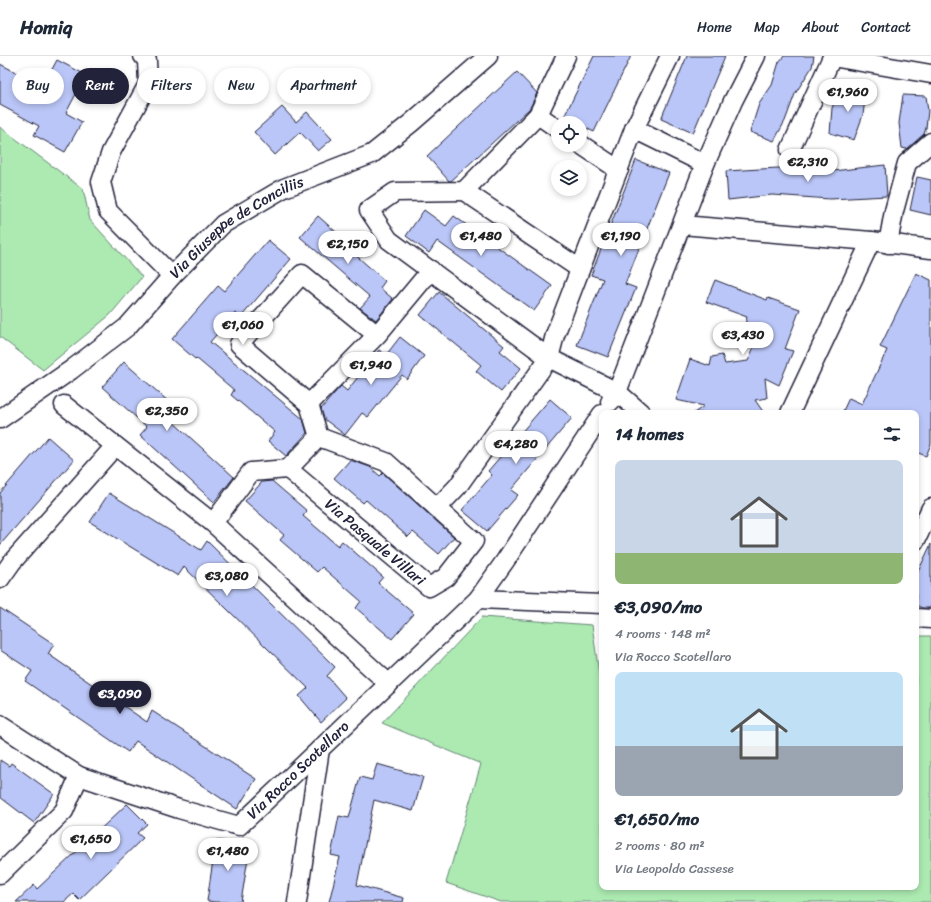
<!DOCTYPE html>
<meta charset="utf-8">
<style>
body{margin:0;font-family:Sriracha,sans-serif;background:#f6f6f7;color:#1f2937;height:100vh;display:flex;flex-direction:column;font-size:15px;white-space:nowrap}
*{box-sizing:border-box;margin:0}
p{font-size:13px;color:#747a83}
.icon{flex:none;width:22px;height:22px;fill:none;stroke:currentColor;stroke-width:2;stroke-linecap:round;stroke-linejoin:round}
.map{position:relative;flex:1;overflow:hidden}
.drawer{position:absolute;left:599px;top:354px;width:320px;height:480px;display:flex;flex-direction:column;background:#fff;border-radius:8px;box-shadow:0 2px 6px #0003}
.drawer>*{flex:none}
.hud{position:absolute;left:12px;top:12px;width:380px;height:36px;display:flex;gap:8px}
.fabs{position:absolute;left:551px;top:60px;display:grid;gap:8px}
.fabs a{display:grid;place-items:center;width:36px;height:36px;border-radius:50%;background:#fff;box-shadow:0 2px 6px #0003;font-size:20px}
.price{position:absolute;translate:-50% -34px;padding:0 9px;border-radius:14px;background:#fff;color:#222;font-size:13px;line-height:26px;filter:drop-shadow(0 1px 2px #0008)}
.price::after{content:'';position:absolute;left:50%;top:24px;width:12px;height:9px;margin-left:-6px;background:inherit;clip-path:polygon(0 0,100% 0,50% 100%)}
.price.selected{background:#22223b;color:#fff}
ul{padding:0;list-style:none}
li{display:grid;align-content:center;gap:8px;height:212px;padding:0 16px}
li span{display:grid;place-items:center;height:124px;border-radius:8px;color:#555}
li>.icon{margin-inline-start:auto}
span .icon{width:72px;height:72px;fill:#fffc;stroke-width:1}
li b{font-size:17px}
h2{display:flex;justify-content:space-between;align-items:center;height:48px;padding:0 16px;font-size:17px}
.tag{padding:0 14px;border-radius:18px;background:#fff;box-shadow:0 2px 6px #0003;font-size:14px;line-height:36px}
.tag.selected{background:#22223b;color:#fff}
header{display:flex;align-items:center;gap:24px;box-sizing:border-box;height:56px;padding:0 20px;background:#fff;border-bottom:1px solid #e0e1e3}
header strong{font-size:19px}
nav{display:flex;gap:22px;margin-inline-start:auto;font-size:14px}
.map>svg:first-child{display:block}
</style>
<header>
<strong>Homiq</strong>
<nav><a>Home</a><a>Map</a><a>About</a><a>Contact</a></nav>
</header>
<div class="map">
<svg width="931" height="846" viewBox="0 0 931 846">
<rect width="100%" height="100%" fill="#fff"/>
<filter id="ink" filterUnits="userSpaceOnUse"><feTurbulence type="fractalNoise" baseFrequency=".025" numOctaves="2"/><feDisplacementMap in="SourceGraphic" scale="8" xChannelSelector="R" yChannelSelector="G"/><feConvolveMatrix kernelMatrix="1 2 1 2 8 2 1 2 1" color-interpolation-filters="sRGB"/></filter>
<g filter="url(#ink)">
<g fill="#aceab1" stroke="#678676">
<path d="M 0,71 L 83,133 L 90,164 L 142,221 L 110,259 L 43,314 L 0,281 Z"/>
<path d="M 482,561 L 592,569 L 602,639 L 602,831 L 916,831 L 916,580 L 931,580 L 931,846 L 501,846 L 446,827 L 481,708 L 382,667 Z"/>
</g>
<g fill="#bac6f7" stroke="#22223b">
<path d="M 594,0 L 631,0 L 594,76 L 580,69 L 580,67 L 576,67 L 564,61 Z"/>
<path d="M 687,0 L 725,0 L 693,77 L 661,63 Z"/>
<path d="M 784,0 L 814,0 L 812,11 L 795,38 L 785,65 L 774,85 L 750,76 L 759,48 L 772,29 L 779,6 Z"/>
<path d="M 57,4 L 86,19 L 66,57 L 82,66 L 65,96 L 34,79 L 39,70 L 0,49 L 0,8 L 43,30 Z"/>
<path d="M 517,16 L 537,37 L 530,52 L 451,125 L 449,125 L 427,100 Z"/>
<path d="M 841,31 L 866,35 L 863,59 L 854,84 L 830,77 L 832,52 Z"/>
<path d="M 903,39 L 926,40 L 928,55 L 926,72 L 924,78 L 907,93 L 902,92 L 899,67 Z"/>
<path d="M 282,51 L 296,66 L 307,56 L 332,83 L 318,95 L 300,76 L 275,99 L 254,76 Z"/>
<path d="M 636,104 L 669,117 L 625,228 L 636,232 L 608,301 L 577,289 L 603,223 L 591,219 Z"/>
<path d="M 885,109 L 887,140 L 830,143 L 772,139 L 728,144 L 726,115 L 778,112 L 833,115 Z"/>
<path d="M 917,121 L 931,124 L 931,159 L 910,154 Z"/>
<path d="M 424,154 L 446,170 L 454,160 L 552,230 L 534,255 L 437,185 L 429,197 L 406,180 Z"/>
<path d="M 318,160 L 345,184 L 342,187 L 385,225 L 380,232 L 393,243 L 376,264 L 360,252 L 370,241 L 300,181 Z"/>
<path d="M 268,184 L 291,203 L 241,261 L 235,257 L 210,286 L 303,363 L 307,377 L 286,400 L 268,385 L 275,376 L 231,339 L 234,334 L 196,302 L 195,303 L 172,283 L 218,230 L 224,235 Z"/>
<path d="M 916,217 L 931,224 L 931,388 L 926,400 L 916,396 L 916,357 L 842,357 L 849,342 L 862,348 L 887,294 L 880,291 Z"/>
<path d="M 715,224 L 767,244 L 768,242 L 800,253 L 785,293 L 793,295 L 779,329 L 765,322 L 767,342 L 755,344 L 764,357 L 694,357 L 704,350 L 676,344 L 690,303 L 710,310 L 712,301 L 722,299 L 725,308 L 748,305 L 756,286 L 742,279 L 747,261 L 706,246 Z"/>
<path d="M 439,236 L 504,290 L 500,295 L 521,312 L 501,336 L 476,315 L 481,309 L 420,259 Z"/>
<path d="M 400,281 L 424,300 L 407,323 L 402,319 L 368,361 L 362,357 L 345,379 L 324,363 L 321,353 L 332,340 L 341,330 L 347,335 L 379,294 L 386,299 Z"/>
<path d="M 124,306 L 170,347 L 162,356 L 234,421 L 214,446 L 140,379 L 147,371 L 102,331 Z"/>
<path d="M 550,343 L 572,362 L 511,434 L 518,439 L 487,475 L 462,454 L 492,419 L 488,415 Z"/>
<path d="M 48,381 L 74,404 L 0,489 L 0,437 Z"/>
<path d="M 350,404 L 370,411 L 380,420 L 383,417 L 454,481 L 439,498 L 413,476 L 408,481 L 366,444 L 363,447 L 334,422 Z"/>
<path d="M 272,425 L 307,455 L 303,460 L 338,490 L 342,485 L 383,521 L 378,527 L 414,558 L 392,583 L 356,552 L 361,545 L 322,511 L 317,516 L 280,484 L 284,479 L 245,445 L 262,426 Z"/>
<path d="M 109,437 L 201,494 L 207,485 L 335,611 L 327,620 L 346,642 L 321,666 L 299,640 L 308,632 L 184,511 L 178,520 L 90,466 Z"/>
<path d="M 931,488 L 931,552 L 922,552 L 916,549 L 916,520 Z"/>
<path d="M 0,552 L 54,588 L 48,598 L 147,666 L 152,655 L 256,723 L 237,753 L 136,685 L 128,696 L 25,625 L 32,615 L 0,594 Z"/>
<path d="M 0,704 L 9,710 L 11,707 L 54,738 L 34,767 L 0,741 Z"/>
<path d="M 377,708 L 423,721 L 413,755 L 374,744 L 357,829 L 404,842 L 403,846 L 329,846 L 340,801 L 331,799 L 339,760 L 349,762 L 360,721 L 372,724 Z"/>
<path d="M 127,748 L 147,768 L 137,777 L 143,782 L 79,844 L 73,838 L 64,846 L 16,846 L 34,829 L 37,833 Z"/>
<path d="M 216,784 L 250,789 L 241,846 L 215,846 L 207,845 Z"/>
</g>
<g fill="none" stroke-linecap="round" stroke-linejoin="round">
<defs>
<g id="minor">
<path d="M 143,0 L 147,4 L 148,28 L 111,96 L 101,126 L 108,155 L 172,220"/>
<path d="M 670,0 L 634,73 L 555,279 L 549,302 L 617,336 L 705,108 L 733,45 L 756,0"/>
<path d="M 833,0 L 832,1 L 931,18"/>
<path d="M 538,59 L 558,73"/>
<path d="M 634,73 L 705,108"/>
<path d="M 580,88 L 619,114"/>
<path d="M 790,94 L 832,1"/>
<path d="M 464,135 L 580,213"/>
<path d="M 682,169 L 871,185 L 931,193"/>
<path d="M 888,188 L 894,155 L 907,107 L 931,86"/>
<path d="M 377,279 L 309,348 L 239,288 L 302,218 L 377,279 L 431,214"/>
<path d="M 610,346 L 617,336 L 641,357"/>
<path d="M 309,348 L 319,381 L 386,406 L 474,485 L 446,521 L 429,531 L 288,413 L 319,381"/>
<path d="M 64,349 L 213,467 L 251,416 L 288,413"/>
<path d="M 790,357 L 871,185"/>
<path id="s1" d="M 0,363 L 71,314 L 127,271 L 172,220 L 223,168 L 284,132 L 372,98 L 411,67 L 488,0"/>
<path d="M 437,452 L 458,430 L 549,302 L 389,184 L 369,154 L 395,136 L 464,135 L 538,59 L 566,0"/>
<path d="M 213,467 L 389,628"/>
<path d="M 916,484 L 931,452"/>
<path d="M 0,523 L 12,506 L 115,390"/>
<path d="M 478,543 L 602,548"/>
<path d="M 916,562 L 931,563"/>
<path id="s2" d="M 0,669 L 79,720 L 179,753 L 239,770 L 478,543 L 505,505 L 602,358"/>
<path d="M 0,818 L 64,755 L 79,720"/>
<path d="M 297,846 L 320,693"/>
</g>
</defs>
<use href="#minor" stroke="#22223b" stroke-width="21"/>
<use href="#minor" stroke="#fff" stroke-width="18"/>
</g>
</g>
<g text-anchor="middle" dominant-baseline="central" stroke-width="4" stroke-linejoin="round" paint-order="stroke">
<g font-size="15" fill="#22223b" stroke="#fff">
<text stroke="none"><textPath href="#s1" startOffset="307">Via Giuseppe de Conciliis</textPath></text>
<text transform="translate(375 486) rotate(40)">Via Pasquale Villari</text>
<text stroke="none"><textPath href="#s2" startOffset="343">Via Rocco Scotellaro</textPath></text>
</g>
</g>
</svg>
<div class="fabs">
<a><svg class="icon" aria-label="locate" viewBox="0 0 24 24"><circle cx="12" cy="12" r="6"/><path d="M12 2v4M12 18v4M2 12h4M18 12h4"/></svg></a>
<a><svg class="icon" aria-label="layers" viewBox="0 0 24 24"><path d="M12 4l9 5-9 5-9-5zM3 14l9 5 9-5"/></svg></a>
</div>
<b class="price" style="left:848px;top:57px">€1,960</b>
<b class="price" style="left:808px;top:127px">€2,310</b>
<b class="price" style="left:481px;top:201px">€1,480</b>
<b class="price" style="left:621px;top:201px">€1,190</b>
<b class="price" style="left:348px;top:209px">€2,150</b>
<b class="price" style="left:243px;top:290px">€1,060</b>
<b class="price" style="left:743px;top:300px">€3,430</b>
<b class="price" style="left:371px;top:330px">€1,940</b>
<b class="price" style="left:167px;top:376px">€2,350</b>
<b class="price" style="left:516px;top:409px">€4,280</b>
<b class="price" style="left:227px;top:541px">€3,080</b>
<b class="price selected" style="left:120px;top:659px">€3,090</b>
<b class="price" style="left:91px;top:804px">€1,650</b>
<b class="price" style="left:228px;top:816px">€1,480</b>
<div class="hud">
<a class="tag">Buy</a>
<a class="tag selected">Rent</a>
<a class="tag">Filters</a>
<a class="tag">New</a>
<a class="tag">Apartment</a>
</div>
<section class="drawer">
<h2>14 homes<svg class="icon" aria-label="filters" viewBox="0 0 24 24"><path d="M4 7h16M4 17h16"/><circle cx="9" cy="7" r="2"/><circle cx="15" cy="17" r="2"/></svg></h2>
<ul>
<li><span style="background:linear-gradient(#c9d6e8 75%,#8fb573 0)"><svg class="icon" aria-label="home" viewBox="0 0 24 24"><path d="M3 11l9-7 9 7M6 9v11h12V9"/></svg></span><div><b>€3,090/mo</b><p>4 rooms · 148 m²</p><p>Via Rocco Scotellaro</p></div></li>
<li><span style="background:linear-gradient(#bfe0f5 60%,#9aa5b1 0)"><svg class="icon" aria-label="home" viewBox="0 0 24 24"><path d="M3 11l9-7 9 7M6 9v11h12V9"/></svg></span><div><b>€1,650/mo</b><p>2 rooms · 80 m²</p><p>Via Leopoldo Cassese</p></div></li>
</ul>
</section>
</div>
